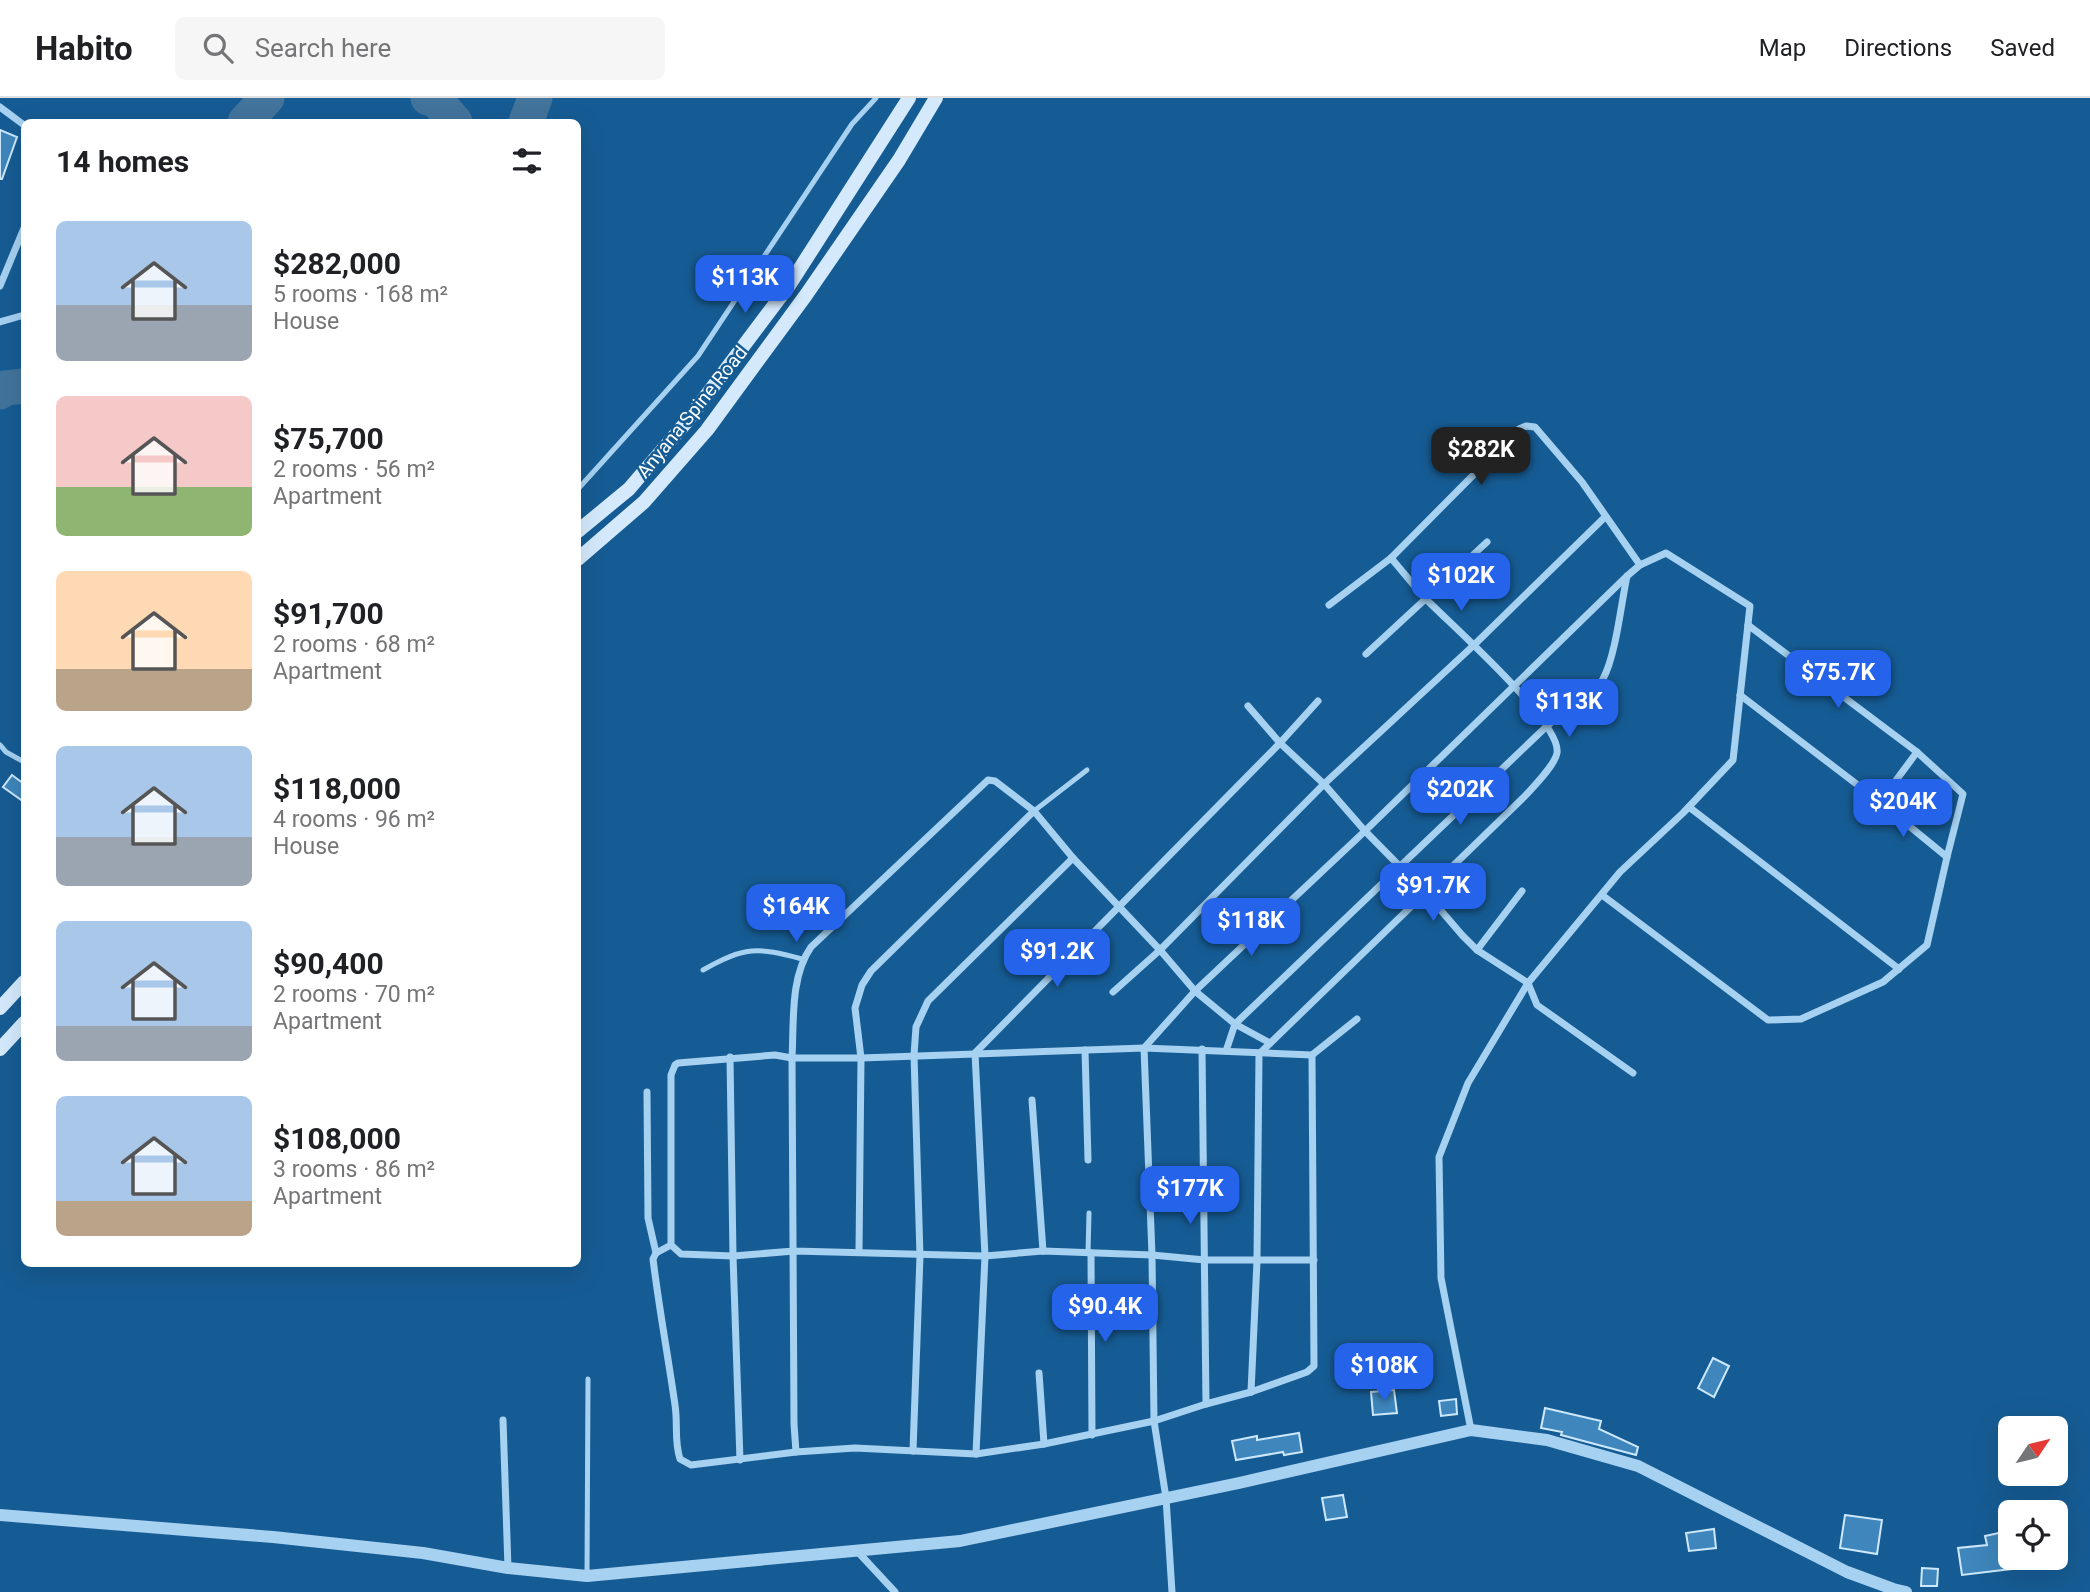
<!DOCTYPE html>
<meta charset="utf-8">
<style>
body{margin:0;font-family:Roboto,sans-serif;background:#f6f6f6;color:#202124;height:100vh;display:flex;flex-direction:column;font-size:26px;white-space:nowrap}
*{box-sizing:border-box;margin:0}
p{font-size:23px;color:#757577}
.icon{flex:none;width:38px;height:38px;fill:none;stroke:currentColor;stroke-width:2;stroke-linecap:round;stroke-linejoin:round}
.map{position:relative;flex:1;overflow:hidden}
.drawer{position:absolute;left:21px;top:21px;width:560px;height:1148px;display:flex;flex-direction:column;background:#fff;border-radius:10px;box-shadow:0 7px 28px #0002}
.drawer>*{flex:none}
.needle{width:46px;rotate:55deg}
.controls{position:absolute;left:1998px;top:1318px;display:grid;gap:14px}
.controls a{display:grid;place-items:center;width:70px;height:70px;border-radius:10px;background:#fff;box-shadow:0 7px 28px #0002;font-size:35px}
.price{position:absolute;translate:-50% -60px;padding:0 16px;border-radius:14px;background:#2563eb;color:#fff;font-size:23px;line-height:46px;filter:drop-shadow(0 2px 4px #0008)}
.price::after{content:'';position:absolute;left:50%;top:42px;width:21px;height:16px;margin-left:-10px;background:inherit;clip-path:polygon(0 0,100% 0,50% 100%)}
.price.active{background:#222;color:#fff}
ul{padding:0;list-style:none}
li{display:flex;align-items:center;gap:21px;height:175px;padding:0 35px}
li span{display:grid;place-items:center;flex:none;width:196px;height:140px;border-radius:10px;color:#555}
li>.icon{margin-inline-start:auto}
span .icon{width:84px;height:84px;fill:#fffc;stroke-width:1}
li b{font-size:30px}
h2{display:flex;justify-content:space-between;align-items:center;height:84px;padding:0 35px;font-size:30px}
header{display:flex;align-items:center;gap:42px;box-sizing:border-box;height:98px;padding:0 35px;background:#fff;border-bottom:2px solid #e0e0e0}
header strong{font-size:33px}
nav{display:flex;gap:38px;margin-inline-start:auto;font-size:24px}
.search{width:490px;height:63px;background:#f6f6f6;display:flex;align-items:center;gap:18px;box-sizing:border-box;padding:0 24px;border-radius:10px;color:#757577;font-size:26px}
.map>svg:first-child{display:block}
</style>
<header>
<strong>Habito</strong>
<div class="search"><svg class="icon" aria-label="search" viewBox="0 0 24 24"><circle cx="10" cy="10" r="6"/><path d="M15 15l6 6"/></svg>Search here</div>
<nav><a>Map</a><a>Directions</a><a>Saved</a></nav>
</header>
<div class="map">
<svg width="2090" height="1494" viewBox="0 0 2090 1494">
<rect width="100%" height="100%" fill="#165c94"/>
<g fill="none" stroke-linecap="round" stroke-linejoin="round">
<g stroke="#42749c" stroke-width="35">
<path d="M 428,0 L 436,2 L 455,24"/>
<path d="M 245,24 L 267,0"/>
<path d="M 526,24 L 535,0"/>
<path d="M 0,294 L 6,290 L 24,288"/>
</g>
</g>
<g fill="#3e86bc" stroke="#cde8fc" stroke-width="2">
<path d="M 0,32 L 17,39 L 2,81 L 0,81 Z"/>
<path d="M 12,677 L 24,686 L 24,704 L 3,689 Z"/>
<path d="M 1713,1260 L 1729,1268 L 1714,1299 L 1698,1290 Z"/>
<path d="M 1394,1292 L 1397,1315 L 1373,1317 L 1371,1294 Z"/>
<path d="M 1456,1301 L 1457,1316 L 1441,1318 L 1439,1303 Z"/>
<path d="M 1545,1310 L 1601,1323 L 1599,1331 L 1638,1349 L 1636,1357 L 1561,1337 L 1562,1334 L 1541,1330 Z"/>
<path d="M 1299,1335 L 1302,1354 L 1284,1357 L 1283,1354 L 1236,1362 L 1232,1343 L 1257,1338 L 1257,1342 Z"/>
<path d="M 1343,1397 L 1347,1419 L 1326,1422 L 1322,1400 Z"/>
<path d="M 1845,1417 L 1882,1422 L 1877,1456 L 1840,1450 Z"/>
<path d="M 1714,1431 L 1716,1450 L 1689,1453 L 1686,1435 Z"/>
<path d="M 2008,1433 L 2011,1446 L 2011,1471 L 1962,1477 L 1958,1450 L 1987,1447 L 1985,1438 Z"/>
<path d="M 1922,1470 L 1938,1471 L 1937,1488 L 1921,1488 Z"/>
</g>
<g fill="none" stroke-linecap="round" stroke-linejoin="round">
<g stroke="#a6d1f1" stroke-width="5">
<path d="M 578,391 L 698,258 L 852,26 L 876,0"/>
<path d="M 0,647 L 6,654 L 24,664"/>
<path d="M 1034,713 L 1087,672"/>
<path d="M 703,872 C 745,848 757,849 802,861"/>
<path d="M 1088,1155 L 1089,1115"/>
<path d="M 587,1478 L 588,1281"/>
</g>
<g stroke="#a6d1f1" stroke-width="7">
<path d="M 0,9 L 24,27"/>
<path d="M 0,188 L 24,130"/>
<path d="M 0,224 L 24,217"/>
<path d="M 1329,507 L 1391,460 L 1519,331 L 1526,328 L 1535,329 L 1582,384 L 1640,467"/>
<path d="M 1748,527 L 1917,654 L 1880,704"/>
<path d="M 1366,556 L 1487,444"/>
<path d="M 1740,597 L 1880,704 L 1947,759 L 1963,696 L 1917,654"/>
<path d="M 1248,608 L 1280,645 L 1324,686 L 1365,733 L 1426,795 L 1462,837 L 1477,852 L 1528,885 L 1537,907 L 1633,975"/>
<path d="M 1689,709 L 1899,871"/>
<path d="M 1602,797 L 1768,922 L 1801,921 L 1883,884 L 1927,847 L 1947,759"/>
<path d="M 1477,852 L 1522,793"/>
<path d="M 1113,894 L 1160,852 L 1324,686 L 1474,547 L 1605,419"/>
<path d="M 1270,945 L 1235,926 L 1195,893 L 1160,852 L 1073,760 L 1034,713 L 995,683 L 988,682 L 811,849 C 790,879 794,924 792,960 L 861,960 L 1144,950 L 1312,957"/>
<path d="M 1202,951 L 1206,1306"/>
<path d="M 1085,952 L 1088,1062"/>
<path d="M 1226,953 L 1235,926 L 1548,627 C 1565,613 1592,600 1603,581 C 1616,557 1621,506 1627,478"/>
<path d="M 730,959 L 733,1158 L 740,1362"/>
<path d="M 647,994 L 648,1120 L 656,1155"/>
<path d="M 1032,1002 L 1043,1153"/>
<path d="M 671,1147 L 656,1155 L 653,1161 C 659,1210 668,1258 675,1307 C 678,1326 674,1343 680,1361 L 691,1367 L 796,1354"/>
<path d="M 859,1153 L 861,960 L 855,910 L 862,887 L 871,873 L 1034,713"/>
<path d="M 1091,1155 L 1092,1337"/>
<path d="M 1314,1162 L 1205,1162 L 1152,1157 L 1043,1153 L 985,1158 L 794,1153 L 733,1158 L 681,1156 L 671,1147 L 671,977 L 675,967 L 678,965 L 775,957 L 792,960 L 794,1326 L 796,1354 L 855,1350 L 976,1356 L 1044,1346 L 1154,1323 L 1206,1306 L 1251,1294 L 1307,1274 L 1314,1268 L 1312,957 L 1357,921"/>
<path d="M 1039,1275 L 1044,1346"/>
<path d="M 1251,1294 L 1257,1163 L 1259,956 L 1525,698 C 1534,688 1555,667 1557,655 C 1562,624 1450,526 1426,501 C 1414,488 1403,474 1391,460"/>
<path d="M 503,1322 L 508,1470"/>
<path d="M 913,1353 L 920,1158 L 914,957 L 916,929 L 928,903 L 1073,760"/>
<path d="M 976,1356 L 985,1158 L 975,955 L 1280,645 L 1318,603"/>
<path d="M 857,1453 L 895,1494"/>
<path d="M 1172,1494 L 1166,1400 L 1154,1323 L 1152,1157 L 1144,950 L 1195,893 L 1365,733 L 1627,478 L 1640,467 L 1666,455 L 1750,508 L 1733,662 L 1683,715 L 1620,774 L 1528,885 L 1468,985 L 1439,1059 L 1441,1180 L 1471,1332"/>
</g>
<path stroke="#a6d1f1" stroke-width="12" d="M 0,1417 L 273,1439 L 423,1455 L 508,1470 L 587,1478 L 960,1443 L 1239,1385 L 1471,1332 L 1547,1342 L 1638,1368 L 1847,1474 L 1893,1491 L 1906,1494"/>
<g stroke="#d4eafc" stroke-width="14">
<path d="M 578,433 L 629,391 L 688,322 L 790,186 L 909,0"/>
<path d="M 578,461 L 644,404 L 707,332 L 806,197 L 899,62 L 936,0"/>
<path d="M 0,910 L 24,884"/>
<path d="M 0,951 L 24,925"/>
</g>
</g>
<g text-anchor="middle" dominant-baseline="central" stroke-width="5" stroke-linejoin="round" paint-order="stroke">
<g font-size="19" fill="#fff" stroke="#165c94">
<text transform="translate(692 314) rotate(-51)">Anyana Spine Road</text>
</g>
</g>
</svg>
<div class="controls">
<a><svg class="needle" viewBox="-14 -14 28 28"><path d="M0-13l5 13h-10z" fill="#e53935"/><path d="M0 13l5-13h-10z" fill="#757577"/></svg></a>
<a><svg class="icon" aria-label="locate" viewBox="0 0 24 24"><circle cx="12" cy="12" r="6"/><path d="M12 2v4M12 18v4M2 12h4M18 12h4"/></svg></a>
</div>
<b class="price" style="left:745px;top:217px">$113K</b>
<b class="price active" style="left:1481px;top:389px">$282K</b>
<b class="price" style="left:1461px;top:515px">$102K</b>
<b class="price" style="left:1838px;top:612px">$75.7K</b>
<b class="price" style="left:1569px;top:641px">$113K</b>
<b class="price" style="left:1460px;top:729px">$202K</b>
<b class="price" style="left:1903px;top:741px">$204K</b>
<b class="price" style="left:1433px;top:825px">$91.7K</b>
<b class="price" style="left:796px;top:846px">$164K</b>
<b class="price" style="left:1251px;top:860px">$118K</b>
<b class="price" style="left:1057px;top:891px">$91.2K</b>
<b class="price" style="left:1190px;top:1128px">$177K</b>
<b class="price" style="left:1105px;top:1246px">$90.4K</b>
<b class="price" style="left:1384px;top:1305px">$108K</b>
<section class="drawer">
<h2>14 homes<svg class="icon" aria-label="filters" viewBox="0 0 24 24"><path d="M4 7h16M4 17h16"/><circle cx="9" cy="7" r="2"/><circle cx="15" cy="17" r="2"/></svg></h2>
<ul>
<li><span style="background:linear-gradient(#a9c7e8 60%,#9aa5b1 0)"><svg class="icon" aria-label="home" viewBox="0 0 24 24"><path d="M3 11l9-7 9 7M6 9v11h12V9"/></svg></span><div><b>$282,000</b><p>5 rooms · 168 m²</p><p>House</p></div></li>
<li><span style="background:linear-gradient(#f6c9c9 65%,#8fb573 0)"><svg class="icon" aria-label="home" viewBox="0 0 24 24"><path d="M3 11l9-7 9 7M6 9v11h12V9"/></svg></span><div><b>$75,700</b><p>2 rooms · 56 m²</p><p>Apartment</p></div></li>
<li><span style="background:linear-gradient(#ffd9b3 70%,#b9a48a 0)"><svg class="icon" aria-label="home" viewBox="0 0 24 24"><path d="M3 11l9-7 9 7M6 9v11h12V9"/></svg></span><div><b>$91,700</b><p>2 rooms · 68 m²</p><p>Apartment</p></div></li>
<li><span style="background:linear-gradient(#a9c7e8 65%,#9aa5b1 0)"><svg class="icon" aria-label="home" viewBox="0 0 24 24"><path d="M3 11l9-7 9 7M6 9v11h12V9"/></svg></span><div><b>$118,000</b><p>4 rooms · 96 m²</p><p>House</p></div></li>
<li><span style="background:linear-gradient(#a9c7e8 75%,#9aa5b1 0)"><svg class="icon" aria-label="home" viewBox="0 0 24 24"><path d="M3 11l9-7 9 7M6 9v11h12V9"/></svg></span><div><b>$90,400</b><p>2 rooms · 70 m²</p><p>Apartment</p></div></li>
<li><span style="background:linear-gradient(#a9c7e8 75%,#b9a48a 0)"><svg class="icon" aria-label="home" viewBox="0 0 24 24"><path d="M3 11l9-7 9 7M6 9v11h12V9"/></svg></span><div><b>$108,000</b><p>3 rooms · 86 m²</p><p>Apartment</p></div></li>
</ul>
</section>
</div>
